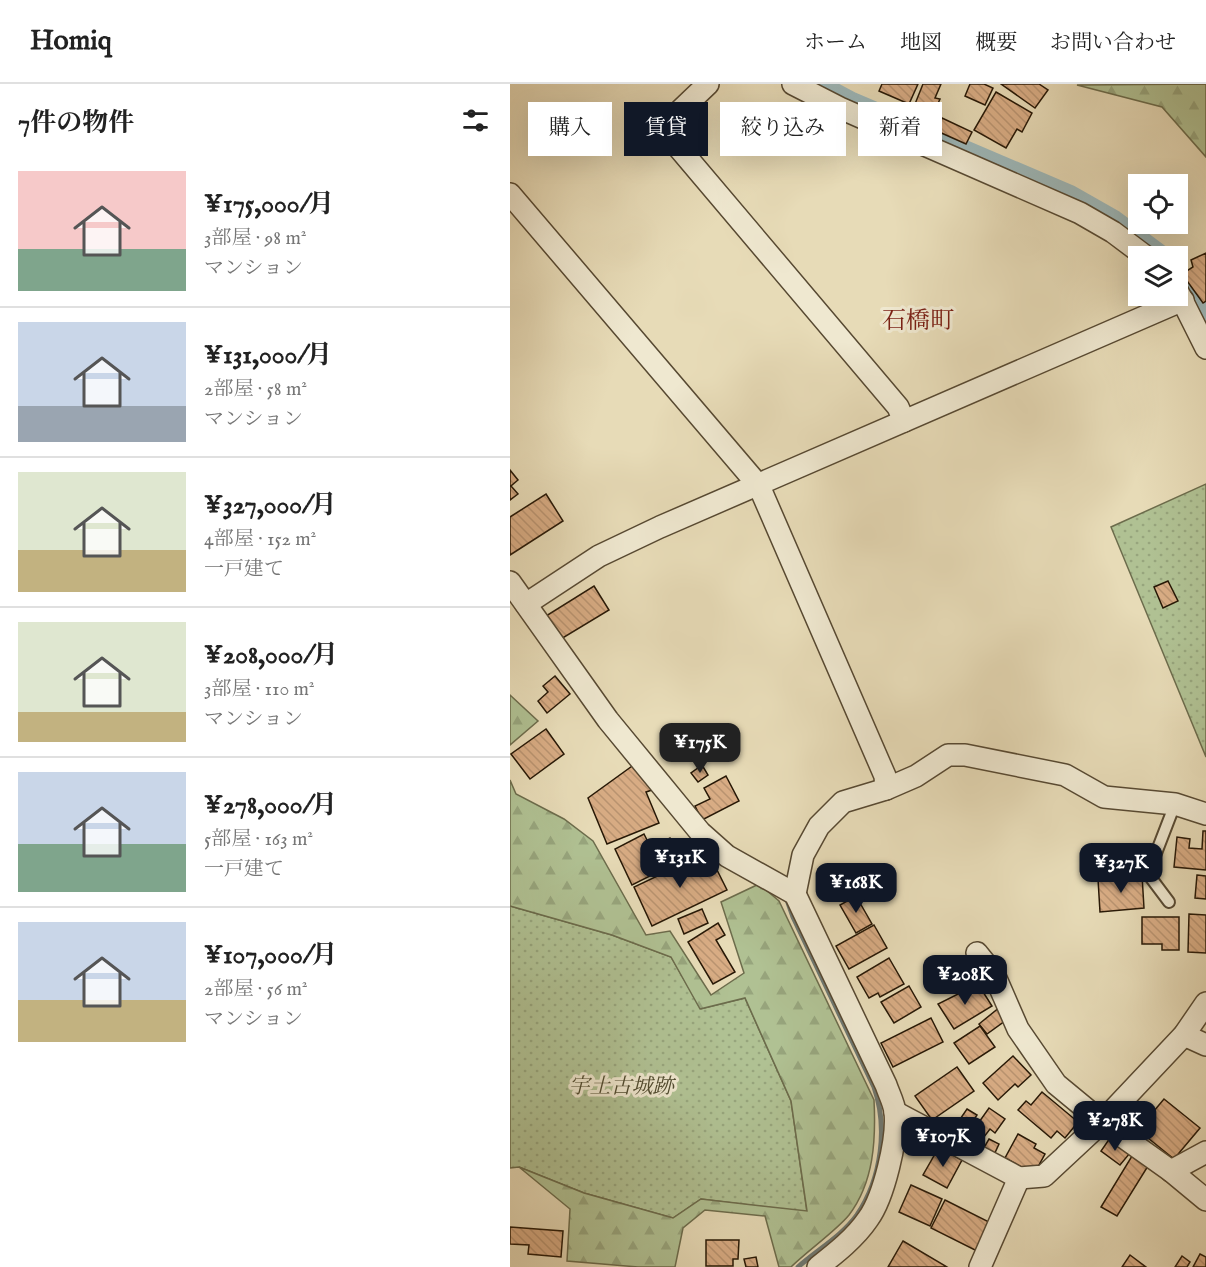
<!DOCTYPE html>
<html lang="ja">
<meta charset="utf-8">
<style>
body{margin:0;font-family:"IM FELL English","Noto Serif JP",serif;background:#f2f2f2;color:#222;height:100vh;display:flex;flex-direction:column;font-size:22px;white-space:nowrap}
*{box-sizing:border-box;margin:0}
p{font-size:20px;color:#767676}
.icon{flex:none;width:33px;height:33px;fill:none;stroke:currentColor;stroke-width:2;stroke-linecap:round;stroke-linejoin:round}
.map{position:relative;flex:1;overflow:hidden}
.side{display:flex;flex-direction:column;background:#fff;width:510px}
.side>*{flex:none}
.hud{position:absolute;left:18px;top:18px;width:570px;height:54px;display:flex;gap:12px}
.tools{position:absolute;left:618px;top:90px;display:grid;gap:12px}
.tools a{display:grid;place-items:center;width:60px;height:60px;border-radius:0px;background:#fff;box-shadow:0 6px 24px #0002;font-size:30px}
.price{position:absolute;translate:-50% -51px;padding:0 14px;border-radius:12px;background:#111827;color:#fff;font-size:20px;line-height:39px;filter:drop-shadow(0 2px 3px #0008)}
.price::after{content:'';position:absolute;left:50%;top:36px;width:18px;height:14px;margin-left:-9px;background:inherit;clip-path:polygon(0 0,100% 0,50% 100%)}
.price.selected{background:#222;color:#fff}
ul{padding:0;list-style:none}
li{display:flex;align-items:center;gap:18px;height:150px;padding:0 18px}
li+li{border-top:2px solid #e0e0e0}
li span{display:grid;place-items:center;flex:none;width:168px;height:120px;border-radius:0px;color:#555}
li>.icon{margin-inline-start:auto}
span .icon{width:72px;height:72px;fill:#fffc;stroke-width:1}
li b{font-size:26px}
h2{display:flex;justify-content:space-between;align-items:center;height:72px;padding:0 18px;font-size:26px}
.tag{padding:0 21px;border-radius:0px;background:#fff;box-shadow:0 6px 24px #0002;font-size:21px;line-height:54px}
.tag.selected{background:#111827;color:#fff}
header{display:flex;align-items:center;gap:36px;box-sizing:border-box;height:84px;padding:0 30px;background:#fff;border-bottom:2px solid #e0e0e0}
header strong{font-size:28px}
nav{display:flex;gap:33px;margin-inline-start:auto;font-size:21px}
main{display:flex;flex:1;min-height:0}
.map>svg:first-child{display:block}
</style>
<header>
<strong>Homiq</strong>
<nav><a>ホーム</a><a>地図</a><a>概要</a><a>お問い合わせ</a></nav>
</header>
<main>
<section class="side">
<h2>7件の物件<svg class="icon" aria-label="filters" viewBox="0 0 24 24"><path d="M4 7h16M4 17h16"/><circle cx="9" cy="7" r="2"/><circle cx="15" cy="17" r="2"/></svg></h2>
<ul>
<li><span style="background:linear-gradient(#f6c9c9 65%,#7fa58c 0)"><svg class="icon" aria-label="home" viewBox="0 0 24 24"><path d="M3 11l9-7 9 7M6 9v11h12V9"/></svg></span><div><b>¥175,000/月</b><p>3部屋 · 98 m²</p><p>マンション</p></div></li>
<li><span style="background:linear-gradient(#c9d6e8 70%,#9aa5b1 0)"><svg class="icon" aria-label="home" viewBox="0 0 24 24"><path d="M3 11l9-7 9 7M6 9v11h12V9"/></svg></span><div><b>¥131,000/月</b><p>2部屋 · 58 m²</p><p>マンション</p></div></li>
<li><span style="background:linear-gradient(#dfe7d0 65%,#c2b280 0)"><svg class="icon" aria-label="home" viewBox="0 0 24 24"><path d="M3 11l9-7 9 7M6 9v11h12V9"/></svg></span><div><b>¥327,000/月</b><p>4部屋 · 152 m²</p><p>一戸建て</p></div></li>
<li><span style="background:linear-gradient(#dfe7d0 75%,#c2b280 0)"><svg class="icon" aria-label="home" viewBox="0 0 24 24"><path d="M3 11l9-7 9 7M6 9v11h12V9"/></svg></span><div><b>¥208,000/月</b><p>3部屋 · 110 m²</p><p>マンション</p></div></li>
<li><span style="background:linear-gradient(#c9d6e8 60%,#7fa58c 0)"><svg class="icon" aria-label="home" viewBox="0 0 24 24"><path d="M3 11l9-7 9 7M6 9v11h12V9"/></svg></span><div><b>¥278,000/月</b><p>5部屋 · 163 m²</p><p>一戸建て</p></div></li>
<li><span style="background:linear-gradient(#c9d6e8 65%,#c2b280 0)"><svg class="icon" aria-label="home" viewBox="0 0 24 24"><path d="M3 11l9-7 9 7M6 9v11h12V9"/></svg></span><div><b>¥107,000/月</b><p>2部屋 · 56 m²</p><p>マンション</p></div></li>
</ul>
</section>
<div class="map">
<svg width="696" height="1183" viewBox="0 0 696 1183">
<defs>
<pattern id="green-dots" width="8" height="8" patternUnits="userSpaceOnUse" patternTransform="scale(1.5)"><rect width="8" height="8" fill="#b0c193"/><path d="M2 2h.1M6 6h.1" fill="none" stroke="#97a57d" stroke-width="1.8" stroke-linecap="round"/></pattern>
<pattern id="forest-firs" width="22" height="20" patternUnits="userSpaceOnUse" patternTransform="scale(1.5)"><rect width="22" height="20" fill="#b0c193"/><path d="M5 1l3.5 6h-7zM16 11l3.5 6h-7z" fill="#97a57d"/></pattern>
<pattern id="building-back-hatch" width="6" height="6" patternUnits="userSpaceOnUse" patternTransform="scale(1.5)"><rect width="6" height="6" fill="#d8ac84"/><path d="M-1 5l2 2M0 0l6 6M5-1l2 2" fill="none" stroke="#b99370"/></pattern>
</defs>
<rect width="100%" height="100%" fill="#e7dbb7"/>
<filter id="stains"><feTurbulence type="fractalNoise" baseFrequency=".00333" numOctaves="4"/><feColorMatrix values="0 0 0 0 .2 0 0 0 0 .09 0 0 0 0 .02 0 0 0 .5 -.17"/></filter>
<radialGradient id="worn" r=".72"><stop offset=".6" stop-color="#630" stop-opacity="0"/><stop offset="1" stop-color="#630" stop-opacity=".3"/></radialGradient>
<g fill="url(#green-dots)" stroke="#6c6c4c" stroke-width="1.5">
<path d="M 696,400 L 696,673 L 601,443 Z"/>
<path d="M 0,822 L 102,851 L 161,873 L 191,925 L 235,914 L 281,1017 L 297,1128 L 191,1115 L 163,1134 L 74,1109 L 9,1083 L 0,1084 Z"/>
</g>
<g fill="url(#forest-firs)" stroke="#6c6c4c" stroke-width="1.5">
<path d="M 696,0 L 696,73 L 652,23 L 567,1 Z"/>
<path d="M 0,611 L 28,637 L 0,661 Z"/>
<path d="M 0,696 L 6,710 L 54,735 L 83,757 L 136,851 L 160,847 L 201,911 L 234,889 L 211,818 L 249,800 L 269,817 L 364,1016 C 366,1056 364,1098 339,1131 C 327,1146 296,1168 281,1183 L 269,1183 L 255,1132 L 195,1126 L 173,1144 L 165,1183 L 128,1183 L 57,1177 L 60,1125 L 9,1083 L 74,1109 L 163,1134 L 191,1115 L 297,1127 L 281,1017 L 235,914 L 190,925 L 161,873 L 102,851 L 0,822 Z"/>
</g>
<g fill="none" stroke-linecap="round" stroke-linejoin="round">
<path stroke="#6e7872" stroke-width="5" d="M 276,813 L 283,833 L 364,1003 C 378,1043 372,1094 347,1131 C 332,1152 307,1166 288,1183"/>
<g stroke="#9db8ba" stroke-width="20">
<path d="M 308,0 L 342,18 L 560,111 L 604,136 L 652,172"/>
<path d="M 668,191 L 696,237"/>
</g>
</g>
<g fill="url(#building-back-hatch)" stroke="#271806" stroke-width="1.5">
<path d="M 372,0 L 408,0 L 399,20 L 369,7 Z"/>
<path d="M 413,0 L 431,0 L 425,14 L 430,15 L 422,33 L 403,25 Z"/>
<path d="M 460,0 L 474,0 L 483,4 L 475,21 L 455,12 Z"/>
<path d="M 491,0 L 529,0 L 538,6 L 525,24 Z"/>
<path d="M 486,8 L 522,29 L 512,48 L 507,45 L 496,64 L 464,46 Z"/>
<path d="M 432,34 L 462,48 L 456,60 L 427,47 Z"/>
<path d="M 696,169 L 696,217 L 693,219 L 672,190 L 683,183 L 681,176 Z"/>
<path d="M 0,386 L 8,396 L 1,402 L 8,410 L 0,416 Z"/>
<path d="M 36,410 L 53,437 L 0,471 L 0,433 Z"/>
<path d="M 658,497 L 668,517 L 653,524 L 644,503 Z"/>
<path d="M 84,502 L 99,526 L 51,555 L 36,532 Z"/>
<path d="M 45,592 L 60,610 L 37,629 L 28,617 L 38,608 L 33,602 Z"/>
<path d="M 36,645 L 54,670 L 20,695 L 1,670 Z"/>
<path d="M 125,680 L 142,706 L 136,708 L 149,739 L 97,760 L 78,714 Z"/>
<path d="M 192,681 L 198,691 L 188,698 L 181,689 Z"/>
<path d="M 216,692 L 229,717 L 192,736 L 185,722 L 200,715 L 194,704 Z"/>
<path d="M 693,747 L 696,747 L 696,786 L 664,783 L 667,753 L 680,755 L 679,764 L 692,765 Z"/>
<path d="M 134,750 L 152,786 L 122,801 L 105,765 Z"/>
<path d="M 160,754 L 170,776 L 153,785 L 142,763 Z"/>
<path d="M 198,768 L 217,806 L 142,842 L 124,803 Z"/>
<path d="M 632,791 L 634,824 L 590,828 L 588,795 Z"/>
<path d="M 687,791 L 696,792 L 696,815 L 685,814 Z"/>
<path d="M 346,812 L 362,840 L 346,849 L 330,821 Z"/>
<path d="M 192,825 L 198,839 L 174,850 L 168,835 Z"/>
<path d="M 679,830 L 696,831 L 696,869 L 678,868 Z"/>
<path d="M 632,833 L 669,833 L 669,866 L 652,866 L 652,860 L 632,860 Z"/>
<path d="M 208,839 L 215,851 L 206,856 L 225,888 L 203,900 L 178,858 Z"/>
<path d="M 364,841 L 377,864 L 339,885 L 326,862 Z"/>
<path d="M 379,874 L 394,900 L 370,913 L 368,909 L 359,914 L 347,893 Z"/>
<path d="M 468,900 L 482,922 L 444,945 L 428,920 Z"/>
<path d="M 399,902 L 411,923 L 384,939 L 371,918 Z"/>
<path d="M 490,923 L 499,934 L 477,950 L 469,940 Z"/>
<path d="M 421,934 L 433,958 L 383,983 L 371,959 Z"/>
<path d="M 470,942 L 485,963 L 459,980 L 444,959 Z"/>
<path d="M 503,972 L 521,991 L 508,1003 L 505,1000 L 488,1016 L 473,999 Z"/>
<path d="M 447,983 L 464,1007 L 422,1036 L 405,1012 Z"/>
<path d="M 532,1008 L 568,1038 L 555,1054 L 547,1047 L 541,1054 L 508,1026 L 516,1017 L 521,1021 Z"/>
<path d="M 654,1015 L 690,1044 L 664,1075 L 628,1046 Z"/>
<path d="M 479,1024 L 495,1035 L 485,1049 L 480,1045 L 467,1062 L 457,1055 Z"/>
<path d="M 457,1025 L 467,1031 L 456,1048 L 446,1041 Z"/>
<path d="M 508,1050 L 526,1060 L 524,1064 L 535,1070 L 524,1090 L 495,1074 Z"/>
<path d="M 600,1054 L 620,1069 L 610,1081 L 591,1067 Z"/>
<path d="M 479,1055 L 489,1060 L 483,1073 L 472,1067 Z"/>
<path d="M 429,1063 L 452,1076 L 437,1104 L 413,1091 Z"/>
<path d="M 622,1072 L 638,1082 L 607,1132 L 591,1123 Z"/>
<path d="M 401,1101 L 432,1115 L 420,1142 L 389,1128 Z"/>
<path d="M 435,1116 L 481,1139 L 467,1167 L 421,1144 Z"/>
<path d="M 0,1143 L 53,1147 L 51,1173 L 18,1170 L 19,1161 L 0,1160 Z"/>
<path d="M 196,1156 L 229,1156 L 228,1175 L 223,1175 L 223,1182 L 196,1182 Z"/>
<path d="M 393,1157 L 437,1183 L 378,1183 Z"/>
<path d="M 690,1170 L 696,1173 L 696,1183 L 683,1183 Z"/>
<path d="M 620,1171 L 636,1183 L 612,1183 Z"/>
<path d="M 672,1172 L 680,1178 L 677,1183 L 665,1183 Z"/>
<path d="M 246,1173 L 248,1183 L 236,1183 L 234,1175 Z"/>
</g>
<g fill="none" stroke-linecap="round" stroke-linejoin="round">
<defs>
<path id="lane" d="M 659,818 L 638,790 L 665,720"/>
<g id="street">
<path d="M 198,0 L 152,44 L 388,323 L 394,337"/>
<path d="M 283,0 L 330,24 L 570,129 L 603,148 L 635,172"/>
<path d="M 0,110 L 249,402 L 375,692 L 376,705"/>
<path d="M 668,208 L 696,264"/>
<path d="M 0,498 L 98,636 L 190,748 L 217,772 L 285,810 L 376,1001 C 379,1010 384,1019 385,1028 C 388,1054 374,1113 358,1135 C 345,1154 326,1169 308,1183"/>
<path d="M 16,520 L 89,472 L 150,443 L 673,216"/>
<path d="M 285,810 L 293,771 L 309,742 L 333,718 L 376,705 L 406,692 L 438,671 L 455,671 L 555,691 L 594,713 L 665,720 L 696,730"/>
<path d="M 467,869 L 484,890 L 508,945 L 546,1000 L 592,1038 L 661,1087 L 696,1116"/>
<path d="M 674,951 L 696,961"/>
<path d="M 385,1028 L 509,1094 L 534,1092 L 592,1038 L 674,951 L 696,919"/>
<path d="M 661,1087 L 696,1068"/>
<path d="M 470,1183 L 509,1094"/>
</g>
</defs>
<use href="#lane" stroke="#574932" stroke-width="14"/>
<use href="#street" stroke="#574932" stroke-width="24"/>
<use href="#lane" stroke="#efe8d0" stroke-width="10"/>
<use href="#street" stroke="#efe8d0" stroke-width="21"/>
</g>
<g text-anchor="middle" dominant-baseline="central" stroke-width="6" stroke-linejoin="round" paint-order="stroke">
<g font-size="21" font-style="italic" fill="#504b30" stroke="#efe8d0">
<text x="111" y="1003">宇土古城跡</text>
</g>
<g font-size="24" fill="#7a1f14" stroke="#efe8d0">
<text x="408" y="237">石橋町</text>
</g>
</g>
<rect width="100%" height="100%" filter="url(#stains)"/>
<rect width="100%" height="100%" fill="url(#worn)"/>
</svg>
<div class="tools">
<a><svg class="icon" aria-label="locate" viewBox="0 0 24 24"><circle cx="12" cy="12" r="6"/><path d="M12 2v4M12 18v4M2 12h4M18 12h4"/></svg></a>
<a><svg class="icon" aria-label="layers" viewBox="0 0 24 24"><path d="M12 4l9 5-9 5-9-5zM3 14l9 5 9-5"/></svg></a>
</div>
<b class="price selected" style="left:190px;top:690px">¥175K</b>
<b class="price" style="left:170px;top:805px">¥131K</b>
<b class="price" style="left:611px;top:810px">¥327K</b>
<b class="price" style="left:346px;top:830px">¥168K</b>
<b class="price" style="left:455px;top:922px">¥208K</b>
<b class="price" style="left:605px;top:1068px">¥278K</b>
<b class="price" style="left:433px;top:1084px">¥107K</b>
<div class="hud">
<a class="tag">購入</a>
<a class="tag selected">賃貸</a>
<a class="tag">絞り込み</a>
<a class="tag">新着</a>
</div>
</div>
</main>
